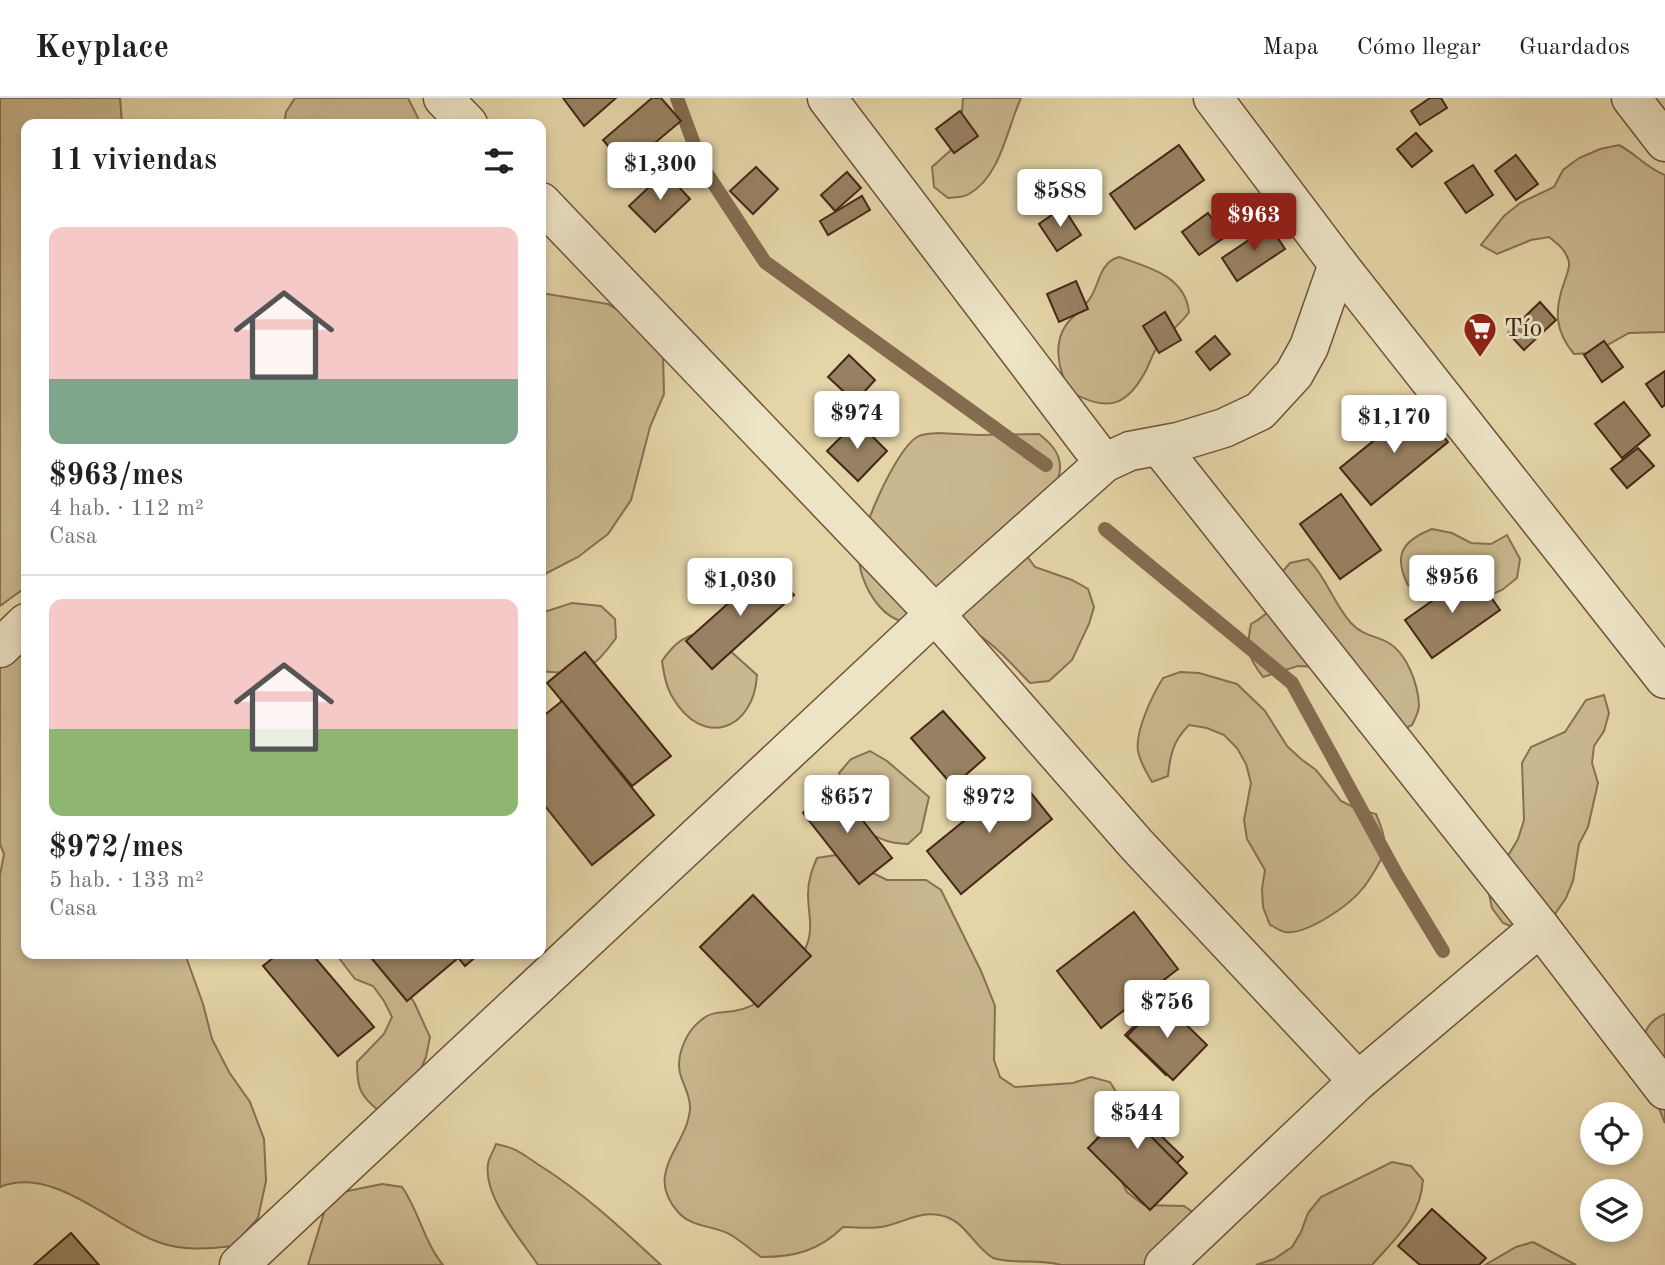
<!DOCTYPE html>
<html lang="es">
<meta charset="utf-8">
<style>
body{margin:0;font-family:"Old Standard TT",serif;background:#f2f2f2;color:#202124;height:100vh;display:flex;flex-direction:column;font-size:26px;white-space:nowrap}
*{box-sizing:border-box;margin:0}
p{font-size:23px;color:#757577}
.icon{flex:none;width:38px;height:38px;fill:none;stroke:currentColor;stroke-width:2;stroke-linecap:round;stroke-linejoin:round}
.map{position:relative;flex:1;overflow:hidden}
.panel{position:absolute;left:21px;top:21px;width:525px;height:840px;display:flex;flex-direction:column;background:#fff;border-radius:14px;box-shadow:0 4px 10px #0003}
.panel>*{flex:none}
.fabs{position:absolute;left:1580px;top:1004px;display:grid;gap:14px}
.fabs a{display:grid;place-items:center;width:63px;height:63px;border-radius:50%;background:#fff;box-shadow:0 4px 10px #0003;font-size:35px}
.price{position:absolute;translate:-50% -60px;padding:0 16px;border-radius:7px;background:#fff;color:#222;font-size:23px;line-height:46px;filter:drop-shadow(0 2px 4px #0008)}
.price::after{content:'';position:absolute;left:50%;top:42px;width:21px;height:16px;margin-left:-10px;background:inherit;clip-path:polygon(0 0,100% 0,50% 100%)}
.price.active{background:#8f2418;color:#fff}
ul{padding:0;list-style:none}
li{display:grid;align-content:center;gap:14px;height:371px;padding:0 28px}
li+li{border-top:2px solid #e0e0e0}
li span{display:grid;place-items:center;height:217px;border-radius:14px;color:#555}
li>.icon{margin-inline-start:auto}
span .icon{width:126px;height:126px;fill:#fffc;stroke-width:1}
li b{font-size:30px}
h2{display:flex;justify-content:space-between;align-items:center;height:84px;padding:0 28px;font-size:30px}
header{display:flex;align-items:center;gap:42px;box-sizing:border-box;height:98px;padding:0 35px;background:#fff;border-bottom:2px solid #e0e0e0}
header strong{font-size:33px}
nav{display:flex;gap:38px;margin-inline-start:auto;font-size:24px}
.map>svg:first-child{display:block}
</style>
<header>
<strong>Keyplace</strong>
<nav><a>Mapa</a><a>Cómo llegar</a><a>Guardados</a></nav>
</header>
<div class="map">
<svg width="1665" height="1167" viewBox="0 0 1665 1167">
<rect width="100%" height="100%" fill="#e4d5a8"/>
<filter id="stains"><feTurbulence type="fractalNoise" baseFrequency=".00286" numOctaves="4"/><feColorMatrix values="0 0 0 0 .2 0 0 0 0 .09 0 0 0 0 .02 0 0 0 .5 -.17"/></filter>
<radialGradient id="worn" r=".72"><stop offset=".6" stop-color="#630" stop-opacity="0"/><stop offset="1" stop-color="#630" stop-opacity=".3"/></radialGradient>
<g fill="#c9b78f" stroke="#886f52" stroke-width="2">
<path d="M 0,0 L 120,0 L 122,26 L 26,26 L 26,489 L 0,508 Z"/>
<path d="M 295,0 L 408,0 L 421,26 L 284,26 L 286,14 Z"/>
<path d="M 963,0 L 1021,0 C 1007,30 1001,78 969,96 C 963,100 955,99 948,100 L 934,89 L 932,69 L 960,44 Z"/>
<path d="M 1619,47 C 1636,56 1647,70 1665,77 L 1665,234 L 1629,235 L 1593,255 L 1574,256 C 1555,233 1554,213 1564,185 C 1566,178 1570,171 1569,164 C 1566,152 1558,146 1549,139 L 1531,142 L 1497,156 L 1481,147 L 1504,118 L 1520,105 L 1554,89 L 1563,72 L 1579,60 L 1600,51 Z"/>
<path d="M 1119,159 C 1148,169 1185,178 1189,214 C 1180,228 1164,236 1156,251 C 1151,259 1149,268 1144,276 C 1125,310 1105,313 1071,294 C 1058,273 1051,243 1070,222 C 1078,214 1087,207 1092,197 C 1100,182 1101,164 1119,159 Z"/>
<path d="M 541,195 L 608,206 L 641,227 L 663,256 L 664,296 L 650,329 L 631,402 L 608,436 L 578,459 L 541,478 Z"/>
<path d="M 938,335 L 978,337 L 1039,336 C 1049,344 1059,353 1060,367 C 1062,386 1033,435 1024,454 L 1035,469 L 1072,482 L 1088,491 L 1094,509 L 1089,526 L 1072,562 L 1049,583 L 1030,585 C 1015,570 990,540 970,533 C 940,523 903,536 880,509 C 869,497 860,478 859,461 C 858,437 896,351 917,339 C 923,335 932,336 938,335 Z"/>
<path d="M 1432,431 L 1452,435 L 1471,445 L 1491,446 L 1507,437 L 1520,461 L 1517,480 L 1502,492 L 1486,499 L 1428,495 L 1408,487 C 1393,457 1402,443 1432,431 Z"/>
<path d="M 1308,461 C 1327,480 1333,505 1351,525 C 1363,538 1375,537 1389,545 C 1407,556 1418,586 1419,607 C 1419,614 1415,621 1412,627 L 1396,635 L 1317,569 L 1298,568 L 1263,579 C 1247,558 1246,551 1251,526 C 1274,513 1276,506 1276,481 L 1290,465 Z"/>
<path d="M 572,505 L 601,508 L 615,521 L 616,540 C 592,573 582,578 541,573 L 541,515 Z"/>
<path d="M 26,521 L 26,856 L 185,856 L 203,906 L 212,941 L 229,974 L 250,1004 L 264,1041 L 266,1083 L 258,1120 L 233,1148 C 208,1151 183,1153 158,1144 C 111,1127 53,1067 0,1089 L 0,777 L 4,756 L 0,746 L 0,551 Z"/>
<path d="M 708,533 L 757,577 C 754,632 703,651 673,600 C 666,589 664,576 662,563 C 675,544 685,537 708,533 Z"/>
<path d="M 1180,574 L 1199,575 L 1237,586 L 1265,613 L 1287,648 L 1301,661 L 1316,672 L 1341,703 L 1357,711 L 1376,716 C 1381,728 1388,745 1383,757 C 1379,766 1369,783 1363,790 C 1350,807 1307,837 1285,834 C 1280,833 1275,829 1270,827 L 1263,809 L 1262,791 L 1265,772 L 1247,741 L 1244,722 L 1251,685 L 1246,666 L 1237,650 L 1224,637 L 1207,630 L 1189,627 C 1173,643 1170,657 1168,678 L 1152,684 C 1146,674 1140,664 1138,653 C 1135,633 1152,598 1163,580 Z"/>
<path d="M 1604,597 L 1609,615 L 1604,633 L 1594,648 L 1592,665 L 1598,685 L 1588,729 L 1579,746 L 1573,783 L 1566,800 L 1555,816 L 1540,826 L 1520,832 L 1503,825 L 1492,810 L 1488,791 L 1518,741 L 1524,722 L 1522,665 L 1531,649 L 1565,634 L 1586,602 Z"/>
<path d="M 870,653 L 887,663 L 929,699 L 921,734 L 908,746 C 861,745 850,715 839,675 L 851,661 Z"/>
<path d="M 836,757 L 887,782 L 926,782 L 941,792 L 981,873 L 995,908 L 994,962 L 1000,979 L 1015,989 L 1073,985 L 1091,979 L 1110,984 L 1120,1000 L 1123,1019 L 1119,1078 L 1127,1094 L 1144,1107 L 1184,1108 L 1200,1119 L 1179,1167 L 1061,1167 C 1038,1160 1015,1167 993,1160 C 972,1147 965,1121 939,1117 C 918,1113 901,1126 881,1129 C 869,1131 855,1129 843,1129 C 819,1153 794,1159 761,1159 C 751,1152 741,1143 731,1137 C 714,1127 692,1130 678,1114 C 643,1074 687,1049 690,1011 C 691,998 683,987 680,975 C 676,958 686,934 700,923 C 711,913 720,915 734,913 C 760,909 773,893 788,874 C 793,867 800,860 804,853 C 815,833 808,816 808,796 C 808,782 812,772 817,760 Z"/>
<path d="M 336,856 L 367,856 L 402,888 L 414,904 L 430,939 L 426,959 L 411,994 L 378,1012 C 359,997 357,988 357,964 L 384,936 L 392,919 L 384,903 L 373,888 L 355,881 Z"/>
<path d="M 1665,916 L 1665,1025 C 1656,1004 1635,949 1648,929 C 1651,924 1659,918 1665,916 Z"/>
<path d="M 496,1046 C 517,1050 522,1056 539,1067 C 584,1095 622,1131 661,1167 L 538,1167 C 521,1141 483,1099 488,1066 C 489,1059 494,1052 496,1046 Z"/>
<path d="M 1392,1064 L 1411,1068 L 1423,1082 C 1420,1121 1396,1139 1372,1167 L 1256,1167 L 1274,1161 L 1292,1149 L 1301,1134 L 1308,1115 L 1321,1099 Z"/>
<path d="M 382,1086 L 402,1089 C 419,1113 424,1144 443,1167 L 308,1167 L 327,1105 L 343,1094 Z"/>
<path d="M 1533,1144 L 1576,1167 L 1485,1167 L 1516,1149 Z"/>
</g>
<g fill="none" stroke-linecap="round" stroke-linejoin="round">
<g stroke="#846c50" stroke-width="14">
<path d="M 677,0 L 702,68 L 765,164 L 1046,367"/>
<path d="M 1105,431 L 1292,585 L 1397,777 L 1443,853"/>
</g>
</g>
<g fill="#988162" stroke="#462716" stroke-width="2">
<path d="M 563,0 L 616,0 L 584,28 Z"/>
<path d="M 652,0 L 661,0 L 681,23 L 626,69 L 603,42 Z"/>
<path d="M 1430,0 L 1441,0 L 1447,10 L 1420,27 L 1411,13 Z"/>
<path d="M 960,13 L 978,38 L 954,55 L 936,31 Z"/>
<path d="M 1416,35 L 1432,53 L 1412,69 L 1397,51 Z"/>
<path d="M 1179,47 L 1204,82 L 1135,131 L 1110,96 Z"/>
<path d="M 1516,57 L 1538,86 L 1516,102 L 1495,73 Z"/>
<path d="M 1473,67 L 1493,97 L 1466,115 L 1445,85 Z"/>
<path d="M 756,69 L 778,91 L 753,116 L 730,93 Z"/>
<path d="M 665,74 L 690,101 L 655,134 L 629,108 Z"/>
<path d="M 847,74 L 861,90 L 835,113 L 821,97 Z"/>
<path d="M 862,98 L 870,112 L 828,137 L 820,123 Z"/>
<path d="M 1063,109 L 1081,137 L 1057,153 L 1039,126 Z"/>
<path d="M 1208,115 L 1225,139 L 1199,157 L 1182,134 Z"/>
<path d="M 1270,128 L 1285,151 L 1237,183 L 1222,160 Z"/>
<path d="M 1076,183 L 1088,211 L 1059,224 L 1047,196 Z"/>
<path d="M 1540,204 L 1556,222 L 1524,252 L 1508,235 Z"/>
<path d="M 1165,214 L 1181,242 L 1159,255 L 1143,228 Z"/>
<path d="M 1215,238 L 1230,256 L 1210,272 L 1196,254 Z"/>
<path d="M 1604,243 L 1623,269 L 1602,284 L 1584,257 Z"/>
<path d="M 849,257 L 875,282 L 855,304 L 828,279 Z"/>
<path d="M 1665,273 L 1665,307 L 1662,309 L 1646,286 Z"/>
<path d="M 1624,304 L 1650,337 L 1622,360 L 1595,326 Z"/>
<path d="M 1418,307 L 1448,344 L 1371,407 L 1340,370 Z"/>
<path d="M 857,323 L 887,353 L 858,383 L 827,353 Z"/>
<path d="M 1638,350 L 1654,368 L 1627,390 L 1611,371 Z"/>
<path d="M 1341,396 L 1381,452 L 1340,481 L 1300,426 Z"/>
<path d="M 769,469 L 794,497 L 712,571 L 686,543 Z"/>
<path d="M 1473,474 L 1500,512 L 1432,560 L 1405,522 Z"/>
<path d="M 585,554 L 671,658 L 632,688 L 547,585 Z"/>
<path d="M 562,603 L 654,717 L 592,767 L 541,703 L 541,620 Z"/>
<path d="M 943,613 L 985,660 L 953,688 L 911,640 Z"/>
<path d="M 1018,679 L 1052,721 L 961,796 L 927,753 Z"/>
<path d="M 836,688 L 892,760 L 859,786 L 803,715 Z"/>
<path d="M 753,797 L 811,858 L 758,909 L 700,849 Z"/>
<path d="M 1134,814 L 1178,871 L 1101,930 L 1057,873 Z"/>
<path d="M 278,856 L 312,856 L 374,929 L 338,958 L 263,868 Z"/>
<path d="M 368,856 L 455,856 L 458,860 L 407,903 Z"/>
<path d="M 455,856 L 479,856 L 465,868 Z"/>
<path d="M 1159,903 L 1200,942 L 1166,977 L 1125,937 Z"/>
<path d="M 1162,903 L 1207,947 L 1173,982 L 1127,938 Z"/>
<path d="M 1129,1007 L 1183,1059 L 1145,1098 L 1092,1046 Z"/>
<path d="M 1126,1013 L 1187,1075 L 1150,1112 L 1088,1050 Z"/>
<path d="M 1432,1111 L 1486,1160 L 1479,1167 L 1420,1167 L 1398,1148 Z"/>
<path d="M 71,1135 L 99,1167 L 34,1167 Z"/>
</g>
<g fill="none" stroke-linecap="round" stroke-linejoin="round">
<defs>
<g id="minor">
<path d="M 443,0 L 468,26"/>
<path d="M 827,0 L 1104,365"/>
<path d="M 1213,0 L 1338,166 L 1665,581"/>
<path d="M 1631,0 L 1665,44"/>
<path d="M 541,104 L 935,516 L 1136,746 L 1358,983"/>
<path d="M 1159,348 L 1540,829 L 1665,992"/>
<path d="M 0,550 L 26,525"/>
<path d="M 239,1167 L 935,516 L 1104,365 L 1130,353 L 1178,344 L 1224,330 L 1260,313 L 1294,276 L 1309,249 L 1338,166"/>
<path d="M 1164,1167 L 1358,983 L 1540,829"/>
</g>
</defs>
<use href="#minor" stroke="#6e523a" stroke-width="41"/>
<use href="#minor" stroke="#ede4c6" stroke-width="38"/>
</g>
<defs>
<symbol id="supermarket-pin" viewBox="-11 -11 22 30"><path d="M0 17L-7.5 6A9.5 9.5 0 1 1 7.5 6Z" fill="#8f2418" stroke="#ede4c6"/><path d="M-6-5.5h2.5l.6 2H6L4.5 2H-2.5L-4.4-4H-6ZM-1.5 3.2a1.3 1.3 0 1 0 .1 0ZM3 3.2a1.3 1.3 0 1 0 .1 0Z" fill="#fff"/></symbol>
</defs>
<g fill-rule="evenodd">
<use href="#supermarket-pin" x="1461" y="212" width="38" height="52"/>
</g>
<g text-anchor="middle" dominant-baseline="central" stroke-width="6" stroke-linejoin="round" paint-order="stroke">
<g font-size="26" fill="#462716" stroke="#ede4c6" text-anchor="start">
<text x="1504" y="231">Tío</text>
</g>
</g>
<rect width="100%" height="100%" filter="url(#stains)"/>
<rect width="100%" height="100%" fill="url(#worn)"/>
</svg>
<div class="fabs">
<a><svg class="icon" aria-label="locate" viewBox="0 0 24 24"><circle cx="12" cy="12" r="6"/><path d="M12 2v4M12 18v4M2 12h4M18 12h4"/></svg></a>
<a><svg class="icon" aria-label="layers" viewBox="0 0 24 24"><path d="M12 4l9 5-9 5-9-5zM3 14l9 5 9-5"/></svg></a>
</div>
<b class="price" style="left:660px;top:104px">$1,300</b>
<b class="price" style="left:1060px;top:131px">$588</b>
<b class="price active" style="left:1254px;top:155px">$963</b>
<b class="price" style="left:857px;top:353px">$974</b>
<b class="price" style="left:1394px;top:357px">$1,170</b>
<b class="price" style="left:1452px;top:517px">$956</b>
<b class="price" style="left:740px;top:520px">$1,030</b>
<b class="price" style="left:847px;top:737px">$657</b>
<b class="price" style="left:989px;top:737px">$972</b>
<b class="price" style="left:1167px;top:942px">$756</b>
<b class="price" style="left:1137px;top:1053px">$544</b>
<section class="panel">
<h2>11 viviendas<svg class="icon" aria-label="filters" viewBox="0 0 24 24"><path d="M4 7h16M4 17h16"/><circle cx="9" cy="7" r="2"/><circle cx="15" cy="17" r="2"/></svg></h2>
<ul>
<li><span style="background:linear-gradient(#f6c9c9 70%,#7fa58c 0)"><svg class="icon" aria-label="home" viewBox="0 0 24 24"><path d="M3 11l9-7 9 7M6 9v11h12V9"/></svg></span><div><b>$963/mes</b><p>4 hab. · 112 m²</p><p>Casa</p></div></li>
<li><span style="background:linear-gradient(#f6c9c9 60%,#8fb573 0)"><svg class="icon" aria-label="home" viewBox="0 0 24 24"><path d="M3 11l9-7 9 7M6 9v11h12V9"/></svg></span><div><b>$972/mes</b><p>5 hab. · 133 m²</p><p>Casa</p></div></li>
</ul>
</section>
</div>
